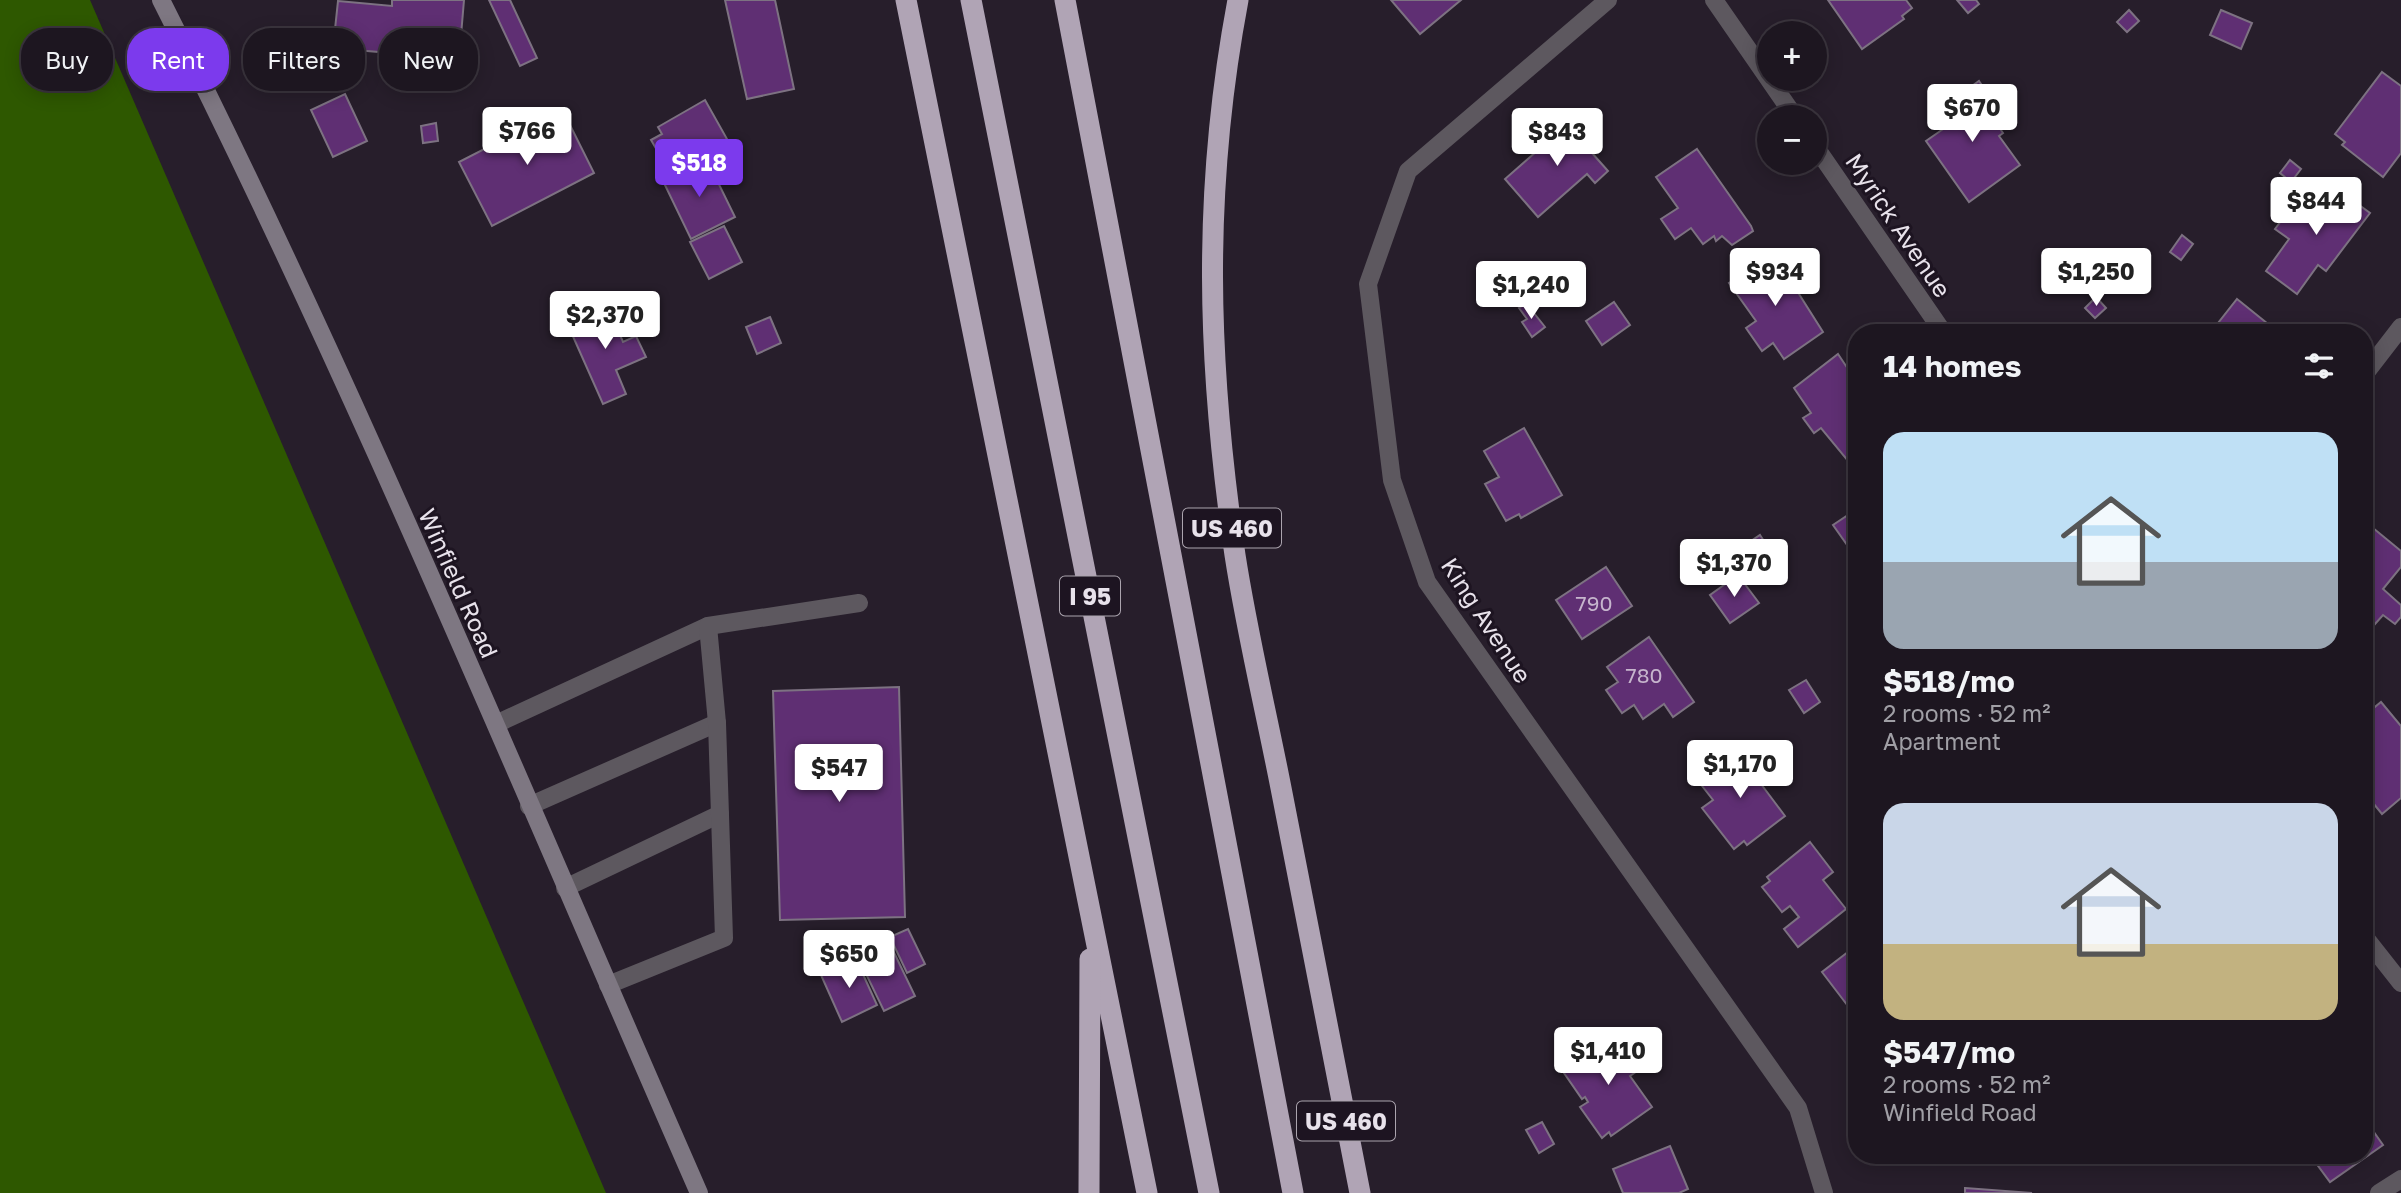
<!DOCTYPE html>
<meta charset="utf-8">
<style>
body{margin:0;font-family:"Golos Text",sans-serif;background:#251f29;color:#f1f3f6;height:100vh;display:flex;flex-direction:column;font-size:26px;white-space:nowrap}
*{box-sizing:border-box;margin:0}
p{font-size:23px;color:#a09fa5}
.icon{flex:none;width:38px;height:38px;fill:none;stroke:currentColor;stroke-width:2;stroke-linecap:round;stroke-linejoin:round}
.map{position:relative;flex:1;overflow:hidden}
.sheet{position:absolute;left:1848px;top:324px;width:525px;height:840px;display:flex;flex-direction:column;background:#1d1620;border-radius:28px;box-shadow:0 4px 18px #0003,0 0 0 2px #3b353e}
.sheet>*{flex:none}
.guide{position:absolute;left:21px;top:28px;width:665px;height:63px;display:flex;gap:14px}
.controls{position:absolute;left:1757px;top:21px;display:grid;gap:14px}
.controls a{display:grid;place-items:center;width:70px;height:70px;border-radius:50%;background:#1d1620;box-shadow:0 4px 18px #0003,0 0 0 2px #3b353e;font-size:35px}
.price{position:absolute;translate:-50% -60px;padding:0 16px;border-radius:7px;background:#fff;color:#222;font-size:23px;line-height:46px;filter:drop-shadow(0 2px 4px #0008)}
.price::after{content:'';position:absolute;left:50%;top:42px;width:21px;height:16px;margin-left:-10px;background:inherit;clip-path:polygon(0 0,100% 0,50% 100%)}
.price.on{background:#7c3aed;color:#fff}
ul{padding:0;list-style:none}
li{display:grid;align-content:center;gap:14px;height:371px;padding:0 35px}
li span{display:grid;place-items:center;height:217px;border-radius:21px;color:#555}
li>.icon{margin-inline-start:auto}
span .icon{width:126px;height:126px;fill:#fffc;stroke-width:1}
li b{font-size:30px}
h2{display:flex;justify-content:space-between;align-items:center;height:84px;padding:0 35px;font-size:30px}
.tag{padding:0 24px;border-radius:28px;background:#1d1620;box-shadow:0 4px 18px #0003,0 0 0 2px #3b353e;font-size:24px;line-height:63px}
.tag.on{background:#7c3aed;color:#fff}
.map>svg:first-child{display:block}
</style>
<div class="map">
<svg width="2401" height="1193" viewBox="0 0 2401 1193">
<rect width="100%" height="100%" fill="#271e2b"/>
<path fill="#2e5800" d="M 0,0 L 90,0 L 606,1193 L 0,1193 Z"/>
<g fill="#5f2f73" stroke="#7d7282" stroke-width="2">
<path d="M 392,0 L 464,0 L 459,59 L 333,48 L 338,1 L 392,6 Z"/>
<path d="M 489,0 L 510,0 L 537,58 L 520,66 Z"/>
<path d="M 725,0 L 775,0 L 794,89 L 747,99 Z"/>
<path d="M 1391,0 L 1461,0 L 1420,34 Z"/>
<path d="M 1828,0 L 1906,0 L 1912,8 L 1902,16 L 1904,19 L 1862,49 Z"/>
<path d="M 1957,0 L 1976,0 L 1979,4 L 1968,13 Z"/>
<path d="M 2129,10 L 2139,21 L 2127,32 L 2117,22 Z"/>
<path d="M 2221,10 L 2252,23 L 2241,49 L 2210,35 Z"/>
<path d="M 2382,72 L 2401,86 L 2401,153 L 2383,177 L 2342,145 L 2345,142 L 2335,134 Z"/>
<path d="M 1979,81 L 1990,97 L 1982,103 L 2003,133 L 1999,136 L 2020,165 L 1969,202 L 1926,141 L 1946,127 L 1936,112 Z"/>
<path d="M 345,94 L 367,141 L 333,157 L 311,110 Z"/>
<path d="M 705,100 L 727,139 L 669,171 L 651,140 L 662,134 L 658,127 Z"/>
<path d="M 562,109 L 594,173 L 492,226 L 459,162 Z"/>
<path d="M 1577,116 L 1594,136 L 1584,144 L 1608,171 L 1595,183 L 1587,174 L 1538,217 L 1505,179 Z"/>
<path d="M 436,123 L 438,141 L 423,143 L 421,126 Z"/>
<path d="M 1697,149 L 1751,226 L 1753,231 L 1732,245 L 1722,236 L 1716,241 L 1714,236 L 1703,244 L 1691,228 L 1675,239 L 1661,219 L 1678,208 L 1656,177 Z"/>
<path d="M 707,160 L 735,217 L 691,239 L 663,181 Z"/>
<path d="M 2290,160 L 2301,169 L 2291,182 L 2280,173 Z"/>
<path d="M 2329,183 L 2370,213 L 2326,271 L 2318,265 L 2297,294 L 2266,271 L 2289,239 L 2275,229 L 2290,209 L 2303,218 Z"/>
<path d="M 724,226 L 742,262 L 709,279 L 690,242 Z"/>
<path d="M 2182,235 L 2193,244 L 2181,260 L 2170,252 Z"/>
<path d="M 1773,253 L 1823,332 L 1784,359 L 1773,343 L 1762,351 L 1746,328 L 1756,321 L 1729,283 Z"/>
<path d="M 2096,297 L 2106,308 L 2095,318 L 2085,308 Z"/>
<path d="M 2237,299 L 2278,332 L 2211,332 Z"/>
<path d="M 1614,302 L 1630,325 L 1602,345 L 1586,321 Z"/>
<path d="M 1526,303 L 1545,327 L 1532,337 L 1522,322 L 1527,319 L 1519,308 Z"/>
<path d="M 607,305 L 623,342 L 636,336 L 646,357 L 616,370 L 626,394 L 603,404 L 567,323 Z"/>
<path d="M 770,317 L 781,343 L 757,354 L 746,327 Z"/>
<path d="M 1838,354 L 1856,381 L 1851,384 L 1857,392 L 1857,464 L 1853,467 L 1821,428 L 1814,433 L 1803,418 L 1811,413 L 1794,388 Z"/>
<path d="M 1524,428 L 1562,495 L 1521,518 L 1519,514 L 1506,521 L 1485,484 L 1499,477 L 1484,451 Z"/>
<path d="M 1857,509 L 1857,549 L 1852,552 L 1833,525 Z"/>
<path d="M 2373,528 L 2401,551 L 2401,567 L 2383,589 L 2401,605 L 2401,617 L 2395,624 L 2383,615 L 2375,624 L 2364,615 L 2364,538 Z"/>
<path d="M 1760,535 L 1775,558 L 1760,569 L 1745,545 Z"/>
<path d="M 1606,567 L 1632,606 L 1582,639 L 1556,600 Z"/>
<path d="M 1738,575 L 1759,603 L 1730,623 L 1710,595 Z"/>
<path d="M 1649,637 L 1694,702 L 1673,717 L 1664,704 L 1643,719 L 1634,705 L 1622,713 L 1606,690 L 1618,682 L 1607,667 Z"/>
<path d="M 1806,680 L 1820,702 L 1804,713 L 1789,690 Z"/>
<path d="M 899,687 L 905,917 L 780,920 L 773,691 Z"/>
<path d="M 2381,702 L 2401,726 L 2401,798 L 2382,814 L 2364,792 L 2367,787 L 2364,783 L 2364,716 Z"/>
<path d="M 1747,750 L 1769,778 L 1761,784 L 1785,816 L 1747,845 L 1744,841 L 1734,849 L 1702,808 L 1713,800 L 1699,782 L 1737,753 L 1739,756 Z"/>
<path d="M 1810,842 L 1833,872 L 1823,880 L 1846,909 L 1798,947 L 1784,929 L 1799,917 L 1790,906 L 1782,912 L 1762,887 L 1770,881 L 1767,877 Z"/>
<path d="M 908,929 L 925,964 L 907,973 L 890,937 Z"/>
<path d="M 886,936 L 915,996 L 884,1011 L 855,951 Z"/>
<path d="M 1857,945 L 1857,1012 L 1854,1014 L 1822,972 Z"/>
<path d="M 856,959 L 877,1005 L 842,1022 L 821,975 Z"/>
<path d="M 1617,1036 L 1640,1069 L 1630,1076 L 1652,1107 L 1611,1136 L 1609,1132 L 1602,1138 L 1580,1107 L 1588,1102 L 1585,1097 L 1582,1099 L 1564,1073 L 1567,1071 L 1564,1068 Z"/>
<path d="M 2364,1118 L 2383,1145 L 2330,1182 L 2310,1155 L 2364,1155 Z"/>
<path d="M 1542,1122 L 1554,1144 L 1539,1153 L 1526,1130 Z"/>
<path d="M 1670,1146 L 1688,1189 L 1679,1193 L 1623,1193 L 1613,1169 Z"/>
<path d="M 1965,1188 L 2032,1193 L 1965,1193 Z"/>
</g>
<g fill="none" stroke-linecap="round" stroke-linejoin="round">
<g stroke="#5d585f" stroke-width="18">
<path d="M 496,724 L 708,626"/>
<path d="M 529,806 L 717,723"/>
<path d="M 565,888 L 720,814"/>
<path d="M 608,985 L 724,938 L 717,723 L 708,626 L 859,603"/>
<path d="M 2379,1193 L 2401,1179"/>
</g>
<g stroke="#5d585f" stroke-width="18">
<path d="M 1608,0 L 1408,171 L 1368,284 L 1392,480 L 1427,582 L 1798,1108 L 1824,1193"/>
<path d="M 1714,0 L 1795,117"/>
<path d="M 1815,146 L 1943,332"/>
<path d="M 2364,375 L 2401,327"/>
<path d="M 2364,936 L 2401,983"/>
</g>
<path stroke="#7e7782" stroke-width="18" d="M 161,0 C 357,388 524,794 699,1193"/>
<g stroke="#b0a4b5" stroke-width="21">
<path d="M 906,0 L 1147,1193"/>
<path d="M 971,0 L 1209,1193"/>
<path d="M 1065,0 L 1293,1193"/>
<path d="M 1238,0 C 1202,191 1207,363 1235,555 C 1247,633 1266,711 1281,788 C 1307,923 1334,1058 1360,1193"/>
<path d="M 1089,1193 L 1090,959"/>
</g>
</g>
<g text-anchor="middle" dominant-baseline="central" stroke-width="6" stroke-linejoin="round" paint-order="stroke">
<g font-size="21" fill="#c6b5cd">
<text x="1594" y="603">790</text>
<text x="1644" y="675">780</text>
</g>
<g fill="#1d1421" stroke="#aba4ae" stroke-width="2">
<rect x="1183" y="508.5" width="98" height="39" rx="5"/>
<rect x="1060" y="576.5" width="60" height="39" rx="5"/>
<rect x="1297" y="1101.5" width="98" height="39" rx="5"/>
</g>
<g font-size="23" font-weight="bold" fill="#e8e2eb">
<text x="1232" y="528">US 460</text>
<text x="1090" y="596">I 95</text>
<text x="1346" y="1121">US 460</text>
</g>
<g font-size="24" fill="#e8e2eb" stroke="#1d1421">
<text transform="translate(1899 225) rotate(56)">Myrick Avenue</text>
<text transform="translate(459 583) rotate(66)">Winfield Road</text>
<text transform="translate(1487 620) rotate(57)">King Avenue</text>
</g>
</g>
</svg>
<div class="controls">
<a>+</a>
<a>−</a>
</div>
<b class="price" style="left:1972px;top:144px">$670</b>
<b class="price" style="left:527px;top:167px">$766</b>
<b class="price" style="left:1557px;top:168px">$843</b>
<b class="price on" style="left:699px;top:199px">$518</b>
<b class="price" style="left:2316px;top:237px">$844</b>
<b class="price" style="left:1775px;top:308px">$934</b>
<b class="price" style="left:2096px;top:308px">$1,250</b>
<b class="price" style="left:1531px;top:321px">$1,240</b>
<b class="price" style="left:605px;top:351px">$2,370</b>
<b class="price" style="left:1734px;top:599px">$1,370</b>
<b class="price" style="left:1740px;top:800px">$1,170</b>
<b class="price" style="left:839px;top:804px">$547</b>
<b class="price" style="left:849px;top:990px">$650</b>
<b class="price" style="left:1608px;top:1087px">$1,410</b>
<div class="guide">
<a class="tag">Buy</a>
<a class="tag on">Rent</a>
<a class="tag">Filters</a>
<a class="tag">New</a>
</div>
<section class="sheet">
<h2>14 homes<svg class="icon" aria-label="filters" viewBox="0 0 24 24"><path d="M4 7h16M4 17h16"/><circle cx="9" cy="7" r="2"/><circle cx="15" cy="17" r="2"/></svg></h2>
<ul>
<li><span style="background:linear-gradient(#bfe0f5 60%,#9aa5b1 0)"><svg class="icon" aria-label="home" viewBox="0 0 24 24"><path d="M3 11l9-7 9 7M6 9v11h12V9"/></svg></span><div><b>$518/mo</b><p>2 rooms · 52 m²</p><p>Apartment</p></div></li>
<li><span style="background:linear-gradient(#c9d6e8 65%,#c2b280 0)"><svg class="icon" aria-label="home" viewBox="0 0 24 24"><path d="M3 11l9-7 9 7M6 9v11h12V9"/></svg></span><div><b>$547/mo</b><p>2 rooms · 52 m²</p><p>Winfield Road</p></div></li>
</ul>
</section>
</div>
